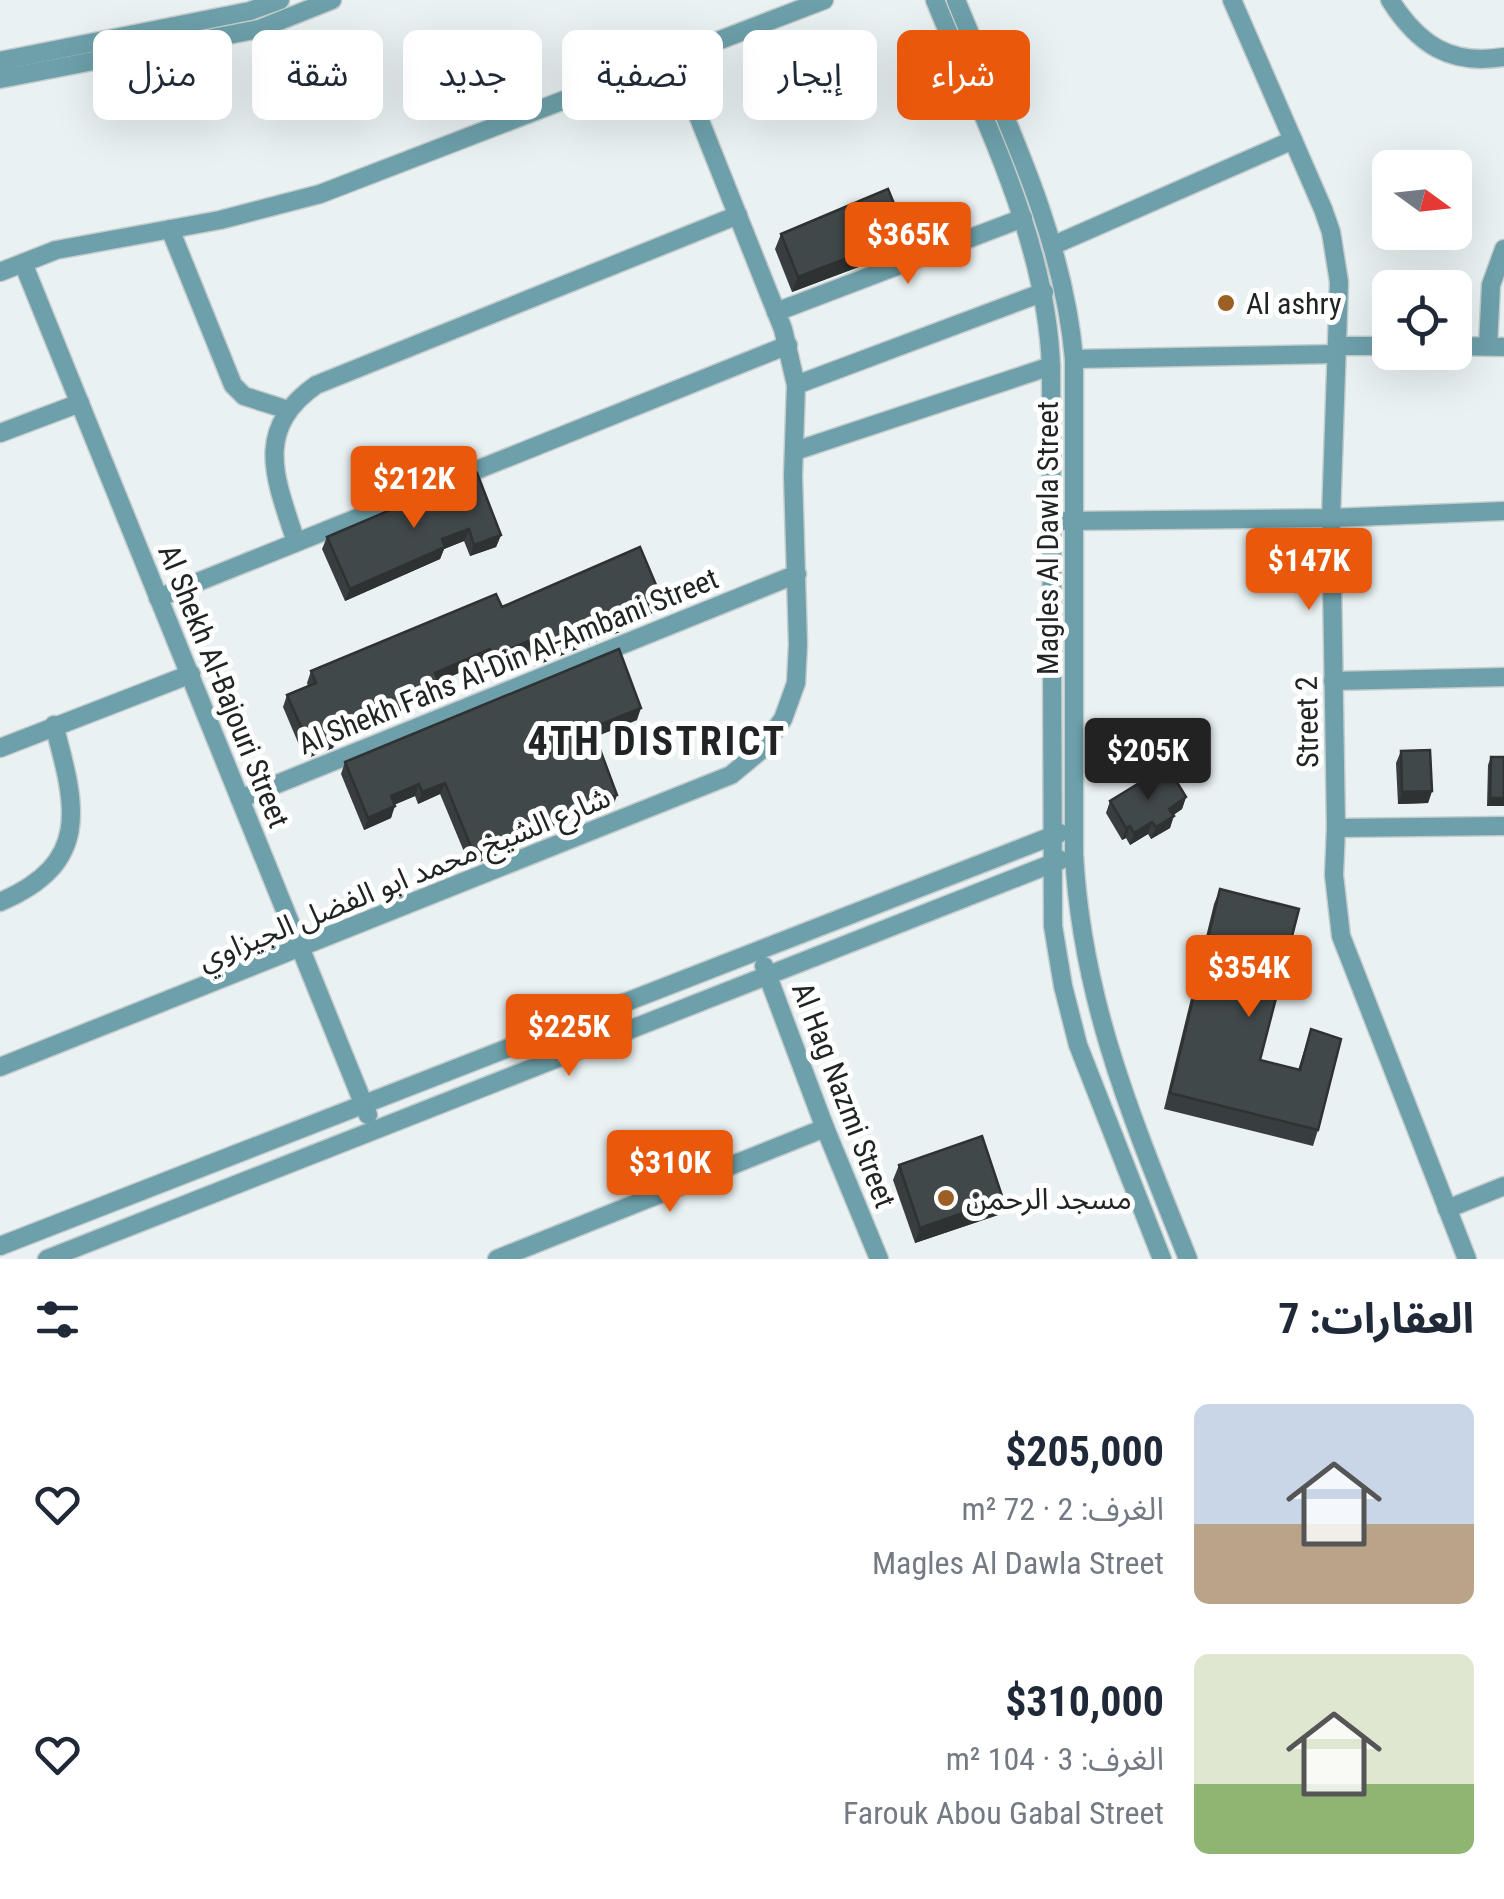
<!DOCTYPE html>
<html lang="ar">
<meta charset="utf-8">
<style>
body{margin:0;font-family:"Roboto Condensed","Noto Sans Arabic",sans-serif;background:#f2f2f3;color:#1f2937;direction:rtl;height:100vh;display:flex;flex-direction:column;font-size:38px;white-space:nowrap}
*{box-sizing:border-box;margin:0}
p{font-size:32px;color:#747a83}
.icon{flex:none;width:55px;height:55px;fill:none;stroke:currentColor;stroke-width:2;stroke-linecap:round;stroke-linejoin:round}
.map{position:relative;height:1259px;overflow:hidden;direction:ltr}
.sheet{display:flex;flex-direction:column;background:#fff;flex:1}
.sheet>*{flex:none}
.hud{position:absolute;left:30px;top:30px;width:1000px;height:90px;direction:rtl;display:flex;gap:20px}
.needle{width:65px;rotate:105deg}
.tools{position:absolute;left:1372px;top:150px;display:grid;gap:20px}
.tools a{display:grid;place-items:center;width:100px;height:100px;border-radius:15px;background:#fff;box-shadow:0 10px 40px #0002;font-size:50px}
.price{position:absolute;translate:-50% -85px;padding:0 22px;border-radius:10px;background:#ea580c;color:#fff;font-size:32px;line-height:65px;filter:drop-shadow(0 2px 5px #0008)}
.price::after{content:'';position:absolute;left:50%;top:60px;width:30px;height:22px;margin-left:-15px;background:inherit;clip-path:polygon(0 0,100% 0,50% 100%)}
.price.current{background:#222;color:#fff}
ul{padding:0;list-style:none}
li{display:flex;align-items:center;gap:30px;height:250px;padding:0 30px}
li span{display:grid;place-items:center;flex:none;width:280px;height:200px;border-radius:15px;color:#555}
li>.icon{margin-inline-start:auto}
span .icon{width:120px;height:120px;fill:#fffc;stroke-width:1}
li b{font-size:42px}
h2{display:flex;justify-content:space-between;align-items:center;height:120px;padding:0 30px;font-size:42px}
.tag{padding:0 35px;border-radius:15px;background:#fff;box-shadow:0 10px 40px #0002;font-size:35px;line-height:90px}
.tag.current{background:#ea580c;color:#fff}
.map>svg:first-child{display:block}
</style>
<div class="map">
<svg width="1504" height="1259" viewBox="0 0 1504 1259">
<rect width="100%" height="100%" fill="#e9f1f2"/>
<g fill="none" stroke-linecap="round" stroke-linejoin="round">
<defs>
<g id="minor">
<path d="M 935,0 C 982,118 1046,237 1051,366 L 1053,926 L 1063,986 L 1078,1045 L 1162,1259"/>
<path d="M 956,0 C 1003,116 1063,232 1074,359 L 1074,854 C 1082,1003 1134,1123 1188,1259"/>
<path d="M 1232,0 L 1323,209 L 1331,232 L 1339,282 L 1331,518 L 1336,828 L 1334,875 L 1341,936 L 1467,1259"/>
<path d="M 1390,0 C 1418,44 1450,66 1504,57"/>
<path d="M 0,61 L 250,11 L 280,0"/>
<path d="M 0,79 L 259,29 L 332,0"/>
<path d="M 170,229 L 233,385 L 244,396 L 288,410"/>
<path d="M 1054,245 L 1293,140"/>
<path d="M 23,263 L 368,1115"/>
<path d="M 0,272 L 56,250 L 220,220 L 320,194 L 824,0"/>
<path d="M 776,312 L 1023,218"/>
<path d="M 1337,346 L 1390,346"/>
<path d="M 1455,346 L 1504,347"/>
<path d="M 1488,346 L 1491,285 L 1504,249"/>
<path d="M 1074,359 L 1336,354"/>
<path d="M 796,385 L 1044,292"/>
<path d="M 0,433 L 80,403"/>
<path d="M 795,451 L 1051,366"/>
<path d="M 1065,521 L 1331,518 L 1504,511"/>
<path d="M 296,542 C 276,480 252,430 316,385 L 738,215"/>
<path d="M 158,598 L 788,345"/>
<path d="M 1333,681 L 1504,677"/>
<path d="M 0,748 L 191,674"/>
<path d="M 240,799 L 797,574"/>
<path d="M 1336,828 L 1504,826"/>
<path d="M 0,902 C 92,863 76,806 54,725"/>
<path d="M 764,966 L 825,1128 L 879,1259"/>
<path d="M 0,1067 L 731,775 L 760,751 L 783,719 L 796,683 L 798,644 L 793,476 L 796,385 L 783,329 L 675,58"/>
<path d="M 1447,1209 L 1504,1186"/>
<path d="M 0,1246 L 1060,833"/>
<path d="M 47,1259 L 1061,860"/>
<path d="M 497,1259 L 825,1128"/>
</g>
</defs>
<use href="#minor" stroke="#c5cccd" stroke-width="21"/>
<use href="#minor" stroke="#6da0aa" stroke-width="18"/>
</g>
<g fill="#383e3f">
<path d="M 781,234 L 901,251 L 792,292 L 775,249 Z"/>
<path d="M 477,473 L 501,535 L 496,547 L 470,556 L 464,541 L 444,549 L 440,559 L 345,601 L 322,549 L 327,537 Z"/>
<path d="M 502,607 L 657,611 L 634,621 L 632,627 L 535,666 L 528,651 L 488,668 L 486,661 L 438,682 L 434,692 L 410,703 L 408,708 L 336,738 L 333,748 L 305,759 L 283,707 L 287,695 L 308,686 L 307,683 L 311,671 Z"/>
<path d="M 637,720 L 595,737 L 613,807 L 549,830 L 548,834 L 470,866 L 440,794 L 418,804 L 415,796 L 394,805 L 391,818 L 364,830 L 341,774 L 345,762 Z"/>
<path d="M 1401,751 L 1432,791 L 1428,803 L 1398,804 L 1396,763 Z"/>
<path d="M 1491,757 L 1504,806 L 1487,806 L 1488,765 Z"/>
<path d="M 1151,787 L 1186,797 L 1182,809 L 1173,815 L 1170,828 L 1151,839 L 1148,834 L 1130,845 L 1126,838 L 1122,840 L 1106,813 L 1110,801 Z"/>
<path d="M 1220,889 L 1260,1060 L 1298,1070 L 1311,1029 L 1318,1130 L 1313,1146 L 1164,1109 L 1214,904 Z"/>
<path d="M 899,1165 L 998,1215 L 915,1243 L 893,1180 Z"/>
</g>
<g fill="#2e3233">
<path d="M 907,235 L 901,251 L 792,292 L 798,277 Z"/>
<path d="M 469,529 L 464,541 L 444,549 L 440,559 L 345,601 L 350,589 L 442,539 Z"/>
<path d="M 501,535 L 496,547 L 470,556 L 474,545 Z"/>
<path d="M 662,599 L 657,611 L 634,621 L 632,627 L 535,666 L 540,654 Z"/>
<path d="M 533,639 L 528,651 L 488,668 L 493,656 Z"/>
<path d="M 490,649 L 486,661 L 438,682 L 434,692 L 410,703 L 408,708 L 336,738 L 333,748 L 305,759 L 310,747 L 334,729 L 411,692 L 435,673 Z"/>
<path d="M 641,708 L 637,720 L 587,740 L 592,728 Z"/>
<path d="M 445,783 L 440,794 L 418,804 L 422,792 Z"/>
<path d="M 419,784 L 415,796 L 386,808 L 391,796 Z"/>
<path d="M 1432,791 L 1428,803 L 1398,804 L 1402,792 Z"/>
<path d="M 617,795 L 613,807 L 549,830 L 548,834 L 470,866 L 474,854 L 551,819 Z"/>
<path d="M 1186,797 L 1182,809 L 1165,821 L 1169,809 Z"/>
<path d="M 1490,798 L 1504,798 L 1504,806 L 1487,806 Z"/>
<path d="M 395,806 L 391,818 L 364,830 L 368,818 Z"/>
<path d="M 1174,816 L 1170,828 L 1151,839 L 1156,827 Z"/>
<path d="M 1152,822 L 1148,834 L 1130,845 L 1134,833 Z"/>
<path d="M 1130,826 L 1126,838 L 1122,840 L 1126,828 Z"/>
<path d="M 1003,1199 L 998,1215 L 915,1243 L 920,1228 Z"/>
</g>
<g fill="#414849" stroke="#2e3233" stroke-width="2.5">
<path d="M 888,189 L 907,235 L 798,277 L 781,234 Z"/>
<path d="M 477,473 L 501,535 L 474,545 L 469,529 L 442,539 L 445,547 L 350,589 L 327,537 Z"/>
<path d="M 640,547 L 662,599 L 635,611 L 636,615 L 540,654 L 533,639 L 493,656 L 490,649 L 435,673 L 438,680 L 411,692 L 413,696 L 334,729 L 337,736 L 310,747 L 287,695 L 316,683 L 311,671 L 496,594 L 502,607 Z"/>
<path d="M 619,649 L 641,708 L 592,728 L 617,795 L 551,819 L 552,823 L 474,854 L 445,783 L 422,792 L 419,784 L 391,796 L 395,806 L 368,818 L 345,762 Z"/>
<path d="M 1430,750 L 1432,791 L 1402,792 L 1401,751 Z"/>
<path d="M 1491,757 L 1504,757 L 1504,798 L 1490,798 Z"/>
<path d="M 1172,774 L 1186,797 L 1169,809 L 1174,816 L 1156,827 L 1152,822 L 1134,833 L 1130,826 L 1126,828 L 1110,801 L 1146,779 L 1151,787 Z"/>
<path d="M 1220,889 L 1299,909 L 1260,1060 L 1300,1070 L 1311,1029 L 1341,1039 L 1318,1130 L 1170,1093 Z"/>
<path d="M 982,1136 L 1003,1199 L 920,1228 L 899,1165 Z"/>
</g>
<g fill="#9d6024" stroke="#fff" stroke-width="4">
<circle cx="1226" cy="303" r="10"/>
<circle cx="946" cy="1198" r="10"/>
</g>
<g text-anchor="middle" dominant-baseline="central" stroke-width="10" stroke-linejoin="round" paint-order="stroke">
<g font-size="30" fill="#212425" stroke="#fff" text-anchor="start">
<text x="1246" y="303">Al ashry</text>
<text x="966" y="1198">مسجد الرحمن</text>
</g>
<g font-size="30" fill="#212425" stroke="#fff">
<text transform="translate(1047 538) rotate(-90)">Magles Al Dawla Street</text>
<text transform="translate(508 661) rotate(-22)">Al Shekh Fahs Al-Din Al-Ambani Street</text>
<text transform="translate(224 686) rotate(68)">Al Shekh Al-Bajouri Street</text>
<text transform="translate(1307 722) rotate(-91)">Street 2</text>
<text transform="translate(404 878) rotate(-22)">شارع الشيخ محمد ابو الفضل الجيزاوي</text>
<text transform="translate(844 1095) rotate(69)">Al Hag Nazmi Street</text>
</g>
<g font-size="40" font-weight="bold" letter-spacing="2.5" fill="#212425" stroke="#fff">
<text x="657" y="741">4TH DISTRICT</text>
</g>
</g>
</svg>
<div class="tools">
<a><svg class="needle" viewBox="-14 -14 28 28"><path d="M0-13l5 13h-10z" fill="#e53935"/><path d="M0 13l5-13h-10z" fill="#747a83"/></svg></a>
<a><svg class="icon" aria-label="locate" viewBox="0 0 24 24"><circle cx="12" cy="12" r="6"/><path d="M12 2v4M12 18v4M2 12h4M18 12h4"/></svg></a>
</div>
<b class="price" style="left:908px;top:287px">$365K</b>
<b class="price" style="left:414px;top:531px">$212K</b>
<b class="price" style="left:1309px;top:613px">$147K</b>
<b class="price current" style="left:1148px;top:803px">$205K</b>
<b class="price" style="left:1249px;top:1020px">$354K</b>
<b class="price" style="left:569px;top:1079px">$225K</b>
<b class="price" style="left:670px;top:1215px">$310K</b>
<div class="hud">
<a class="tag current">شراء</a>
<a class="tag">إيجار</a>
<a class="tag">تصفية</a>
<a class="tag">جديد</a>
<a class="tag">شقة</a>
<a class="tag">منزل</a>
</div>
</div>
<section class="sheet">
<h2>العقارات: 7<svg class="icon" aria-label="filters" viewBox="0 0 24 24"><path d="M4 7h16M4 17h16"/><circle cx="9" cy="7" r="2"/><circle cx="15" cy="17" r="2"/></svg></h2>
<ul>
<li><span style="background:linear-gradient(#c9d6e8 60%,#b9a48a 0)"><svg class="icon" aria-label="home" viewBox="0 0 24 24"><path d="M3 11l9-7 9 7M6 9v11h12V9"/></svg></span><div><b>$205,000</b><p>الغرف: 2 · 72 m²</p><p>Magles Al Dawla Street</p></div><svg class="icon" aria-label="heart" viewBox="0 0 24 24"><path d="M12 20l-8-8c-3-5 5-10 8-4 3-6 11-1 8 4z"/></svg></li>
<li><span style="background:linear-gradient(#dfe7d0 65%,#8fb573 0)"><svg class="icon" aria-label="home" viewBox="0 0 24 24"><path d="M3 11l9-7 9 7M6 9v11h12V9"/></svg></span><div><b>$310,000</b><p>الغرف: 3 · 104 m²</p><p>Farouk Abou Gabal Street</p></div><svg class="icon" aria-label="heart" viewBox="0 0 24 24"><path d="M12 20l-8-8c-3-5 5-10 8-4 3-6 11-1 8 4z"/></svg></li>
</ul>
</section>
